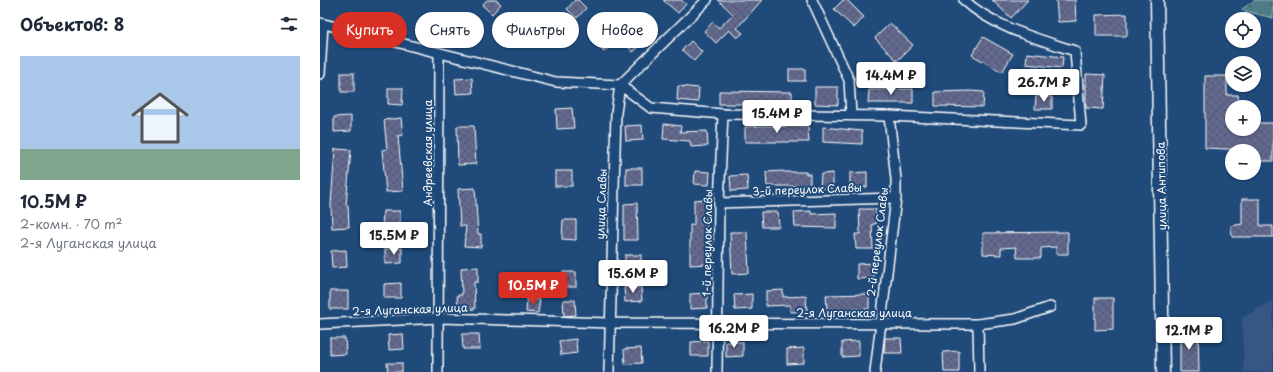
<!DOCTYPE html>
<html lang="ru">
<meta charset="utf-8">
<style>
body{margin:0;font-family:"Playpen Sans",sans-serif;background:#f2f2f3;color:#1f2937;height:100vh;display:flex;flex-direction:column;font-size:15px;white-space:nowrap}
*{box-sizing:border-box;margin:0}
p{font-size:13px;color:#747a83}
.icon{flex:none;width:22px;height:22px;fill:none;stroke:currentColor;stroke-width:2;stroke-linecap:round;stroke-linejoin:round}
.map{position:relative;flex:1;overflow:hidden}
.sheet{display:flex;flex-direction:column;background:#fff;width:320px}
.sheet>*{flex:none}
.hud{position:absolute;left:12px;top:12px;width:380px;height:36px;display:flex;gap:8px}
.controls{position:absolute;left:905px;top:12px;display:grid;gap:8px}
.controls a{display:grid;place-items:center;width:36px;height:36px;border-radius:50%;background:#fff;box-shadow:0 1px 3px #0004;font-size:20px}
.price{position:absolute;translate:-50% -34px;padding:0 9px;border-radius:4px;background:#fff;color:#222;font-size:13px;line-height:26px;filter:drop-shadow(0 1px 2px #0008)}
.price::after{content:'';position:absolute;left:50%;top:24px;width:12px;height:9px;margin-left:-6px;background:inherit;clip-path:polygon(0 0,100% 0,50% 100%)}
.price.active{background:#d93025;color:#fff}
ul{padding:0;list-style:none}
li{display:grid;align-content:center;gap:8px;height:212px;padding:0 20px}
li span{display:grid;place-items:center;height:124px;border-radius:0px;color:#555}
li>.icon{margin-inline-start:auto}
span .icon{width:72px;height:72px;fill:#fffc;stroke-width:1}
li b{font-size:17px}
h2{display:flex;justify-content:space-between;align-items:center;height:48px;padding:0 20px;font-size:17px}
.pill{padding:0 14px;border-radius:18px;background:#fff;box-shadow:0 1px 3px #0004;font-size:14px;line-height:36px}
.pill.active{background:#d93025;color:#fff}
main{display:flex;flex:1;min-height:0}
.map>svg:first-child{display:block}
</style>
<main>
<section class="sheet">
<h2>Объектов: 8<svg class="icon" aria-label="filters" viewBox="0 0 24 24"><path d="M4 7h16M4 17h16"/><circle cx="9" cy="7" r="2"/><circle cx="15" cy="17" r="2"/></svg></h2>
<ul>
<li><span style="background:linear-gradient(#a9c7e8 75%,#7fa58c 0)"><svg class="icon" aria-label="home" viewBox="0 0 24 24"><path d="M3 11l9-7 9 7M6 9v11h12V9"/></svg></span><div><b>10.5M ₽</b><p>2-комн. · 70 m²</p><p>2-я Луганская улица</p></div></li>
</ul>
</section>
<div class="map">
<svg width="953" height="372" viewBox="0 0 953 372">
<defs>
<pattern id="forest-firs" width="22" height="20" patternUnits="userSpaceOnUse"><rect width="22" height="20" fill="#4e7c86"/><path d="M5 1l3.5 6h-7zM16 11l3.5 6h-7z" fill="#4d6469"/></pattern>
<pattern id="building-cross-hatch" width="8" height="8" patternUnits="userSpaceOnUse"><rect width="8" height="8" fill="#626b93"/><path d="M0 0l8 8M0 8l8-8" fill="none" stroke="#555868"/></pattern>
</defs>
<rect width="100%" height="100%" fill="#1f4a7a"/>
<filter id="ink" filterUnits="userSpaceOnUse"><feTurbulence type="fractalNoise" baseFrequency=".025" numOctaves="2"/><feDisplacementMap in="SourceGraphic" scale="8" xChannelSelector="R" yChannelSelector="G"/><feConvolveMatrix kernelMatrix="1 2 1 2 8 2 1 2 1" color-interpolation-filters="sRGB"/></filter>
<g filter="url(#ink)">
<path fill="#375784" d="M 953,300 L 953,372 L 924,372 L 922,318 Z"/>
<path fill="url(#forest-firs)" stroke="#a6bec2" d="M 935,0 L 953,0 L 953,18 L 921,10 Z"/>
<g fill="url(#building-cross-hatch)" stroke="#fff">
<path d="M 167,0 L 176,0 L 181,4 L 172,14 L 162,5 Z"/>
<path d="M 255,0 L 258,0 L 266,8 L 257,18 L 247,9 Z"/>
<path d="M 343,0 L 361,0 L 366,4 L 358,13 Z"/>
<path d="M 398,0 L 442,0 L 417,28 L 423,33 L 417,38 L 409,30 L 396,43 L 384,31 L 393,22 L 399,28 L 413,14 Z"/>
<path d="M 523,0 L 527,0 L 544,17 L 534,28 L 514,9 Z"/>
<path d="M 672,0 L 708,0 L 691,18 Z"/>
<path d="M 736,0 L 755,0 L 756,21 L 738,22 Z"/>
<path d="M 807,14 L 807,36 L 776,36 L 776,15 Z"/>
<path d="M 314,20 L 330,37 L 313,52 L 298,36 Z"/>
<path d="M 570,23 L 593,45 L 577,61 L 555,38 Z"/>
<path d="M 279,32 L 291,45 L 284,52 L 271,39 Z"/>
<path d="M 663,37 L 693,54 L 682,72 L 652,55 Z"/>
<path d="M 371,41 L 382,52 L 374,61 L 362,50 Z"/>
<path d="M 707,53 L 743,57 L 742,68 L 706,64 Z"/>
<rect x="469" y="69" width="16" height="12"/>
<rect x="21" y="73" width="13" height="19"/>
<path d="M 766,74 L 785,75 L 783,109 L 766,108 Z"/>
<path d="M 885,76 L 907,76 L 907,95 L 918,95 L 919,107 L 912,107 L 912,129 L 934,129 L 934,123 L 953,123 L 953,161 L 934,161 L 934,151 L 929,150 L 885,148 Z"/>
<path d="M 152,78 L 153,93 L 136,94 L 135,79 Z"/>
<path d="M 358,86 L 379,88 L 378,102 L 357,100 Z"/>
<path d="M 495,87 L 518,87 L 518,105 L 495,104 Z"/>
<path d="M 68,88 L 83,88 L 82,105 L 68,104 Z"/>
<path d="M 593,89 L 593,103 L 548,103 L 549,90 Z"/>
<path d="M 399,91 L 472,92 L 472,104 L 399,104 Z"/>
<path d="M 650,91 L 664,92 L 663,107 L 615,106 L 615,92 Z"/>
<path d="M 716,96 L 732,97 L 732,109 L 715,109 Z"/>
<path d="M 252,108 L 254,128 L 237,129 L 236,109 Z"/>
<path d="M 31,116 L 31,131 L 14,132 L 14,117 Z"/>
<path d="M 81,118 L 83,135 L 78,136 L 83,191 L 66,192 L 62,150 L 67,149 L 64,120 Z"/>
<path d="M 344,124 L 361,126 L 360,132 L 387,131 L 388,146 L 371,147 L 370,141 L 343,139 Z"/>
<path d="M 322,125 L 323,140 L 306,141 L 305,126 Z"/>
<path d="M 137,126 L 154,126 L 156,164 L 138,165 Z"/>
<path d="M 442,126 L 488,127 L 489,142 L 425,142 L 425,127 Z"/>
<path d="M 503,127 L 542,131 L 542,144 L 503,142 Z"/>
<path d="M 15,149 L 31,150 L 26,205 L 28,205 L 29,227 L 12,228 L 11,204 Z"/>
<rect x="306" y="168" width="16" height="17"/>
<rect x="235" y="171" width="17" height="15"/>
<path d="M 375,171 L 390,172 L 389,185 L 374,184 Z"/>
<path d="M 463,171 L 464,172 L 486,172 L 486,174 L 490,174 L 490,186 L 447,186 L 446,172 Z"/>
<path d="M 547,172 L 547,187 L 530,188 L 530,173 Z"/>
<path d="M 513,173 L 513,188 L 500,189 L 501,174 Z"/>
<path d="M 427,175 L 428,190 L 411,191 L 410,176 Z"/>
<path d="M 155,188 L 158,234 L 161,234 L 161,247 L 144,246 L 146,226 L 140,226 L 138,189 Z"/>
<path d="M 387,199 L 387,264 L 370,265 L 370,225 L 374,225 L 374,200 Z"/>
<path d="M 922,199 L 940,199 L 940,226 L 953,226 L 953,237 L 912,237 L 911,226 L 922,224 Z"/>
<path d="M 317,203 L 318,240 L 304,240 L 304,204 Z"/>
<path d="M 539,209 L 556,209 L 556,224 L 552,224 L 553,249 L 536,249 L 535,234 L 540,234 Z"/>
<path d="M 63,211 L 80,211 L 80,230 L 62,229 Z"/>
<path d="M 491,211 L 491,214 L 516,213 L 516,228 L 475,227 L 474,212 Z"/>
<path d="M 441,212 L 458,212 L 459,227 L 442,227 Z"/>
<path d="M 243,220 L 256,220 L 256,240 L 242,239 Z"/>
<path d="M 410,232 L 427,232 L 429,273 L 412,274 Z"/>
<path d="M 748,232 L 748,254 L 736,254 L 736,247 L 721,248 L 721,258 L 697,258 L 696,247 L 681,248 L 681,255 L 663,254 L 663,233 Z"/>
<path d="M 82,248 L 82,263 L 65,264 L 65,249 Z"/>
<path d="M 26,250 L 27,267 L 12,268 L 11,251 Z"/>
<rect x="305" y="255" width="16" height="12"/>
<path d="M 554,263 L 554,278 L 537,279 L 537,264 Z"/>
<path d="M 158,267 L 158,282 L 154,282 L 155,309 L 138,310 L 137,295 L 142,295 L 141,268 Z"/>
<rect x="243" y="272" width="13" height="15"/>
<path d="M 81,283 L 81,298 L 64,298 L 64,284 Z"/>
<path d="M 304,287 L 321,287 L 322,301 L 305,302 Z"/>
<path d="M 463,290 L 463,297 L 486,296 L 487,311 L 470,312 L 470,305 L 446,306 L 446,291 Z"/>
<rect x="10" y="291" width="18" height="18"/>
<path d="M 387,293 L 387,308 L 370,309 L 370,294 Z"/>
<path d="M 432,294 L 432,309 L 415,310 L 414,295 Z"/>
<path d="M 549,294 L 549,309 L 507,310 L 506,295 Z"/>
<path d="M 775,298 L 793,298 L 793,329 L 775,330 Z"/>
<path d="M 207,299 L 220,300 L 218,313 L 206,312 Z"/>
<path d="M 243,300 L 255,300 L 256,315 L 244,316 Z"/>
<path d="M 860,330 L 878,330 L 879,372 L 860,372 Z"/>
<path d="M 83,334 L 84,349 L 69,350 L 68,335 Z"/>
<path d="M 142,334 L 159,334 L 160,349 L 143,349 Z"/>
<path d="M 10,338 L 25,338 L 26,354 L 10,355 Z"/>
<path d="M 565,338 L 581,338 L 582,353 L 564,353 Z"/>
<path d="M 256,339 L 257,353 L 241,355 L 239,341 Z"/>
<path d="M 388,341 L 388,356 L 371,356 L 371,342 Z"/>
<path d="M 539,341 L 539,356 L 522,357 L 522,342 Z"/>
<path d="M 406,342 L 423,342 L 423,356 L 406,357 Z"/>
<path d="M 321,348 L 322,363 L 305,364 L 304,349 Z"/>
<path d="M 484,348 L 484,363 L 467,364 L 467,349 Z"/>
<path d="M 639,351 L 639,372 L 624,372 L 623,352 Z"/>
<path d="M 67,363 L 82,363 L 82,372 L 68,372 Z"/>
</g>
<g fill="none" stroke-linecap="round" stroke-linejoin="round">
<defs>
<g id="minor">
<path d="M 492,0 L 529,80 L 531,115"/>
<path d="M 0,23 L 236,82 L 300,85 L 387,0"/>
<path d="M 0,74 L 3,24"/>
<path d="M 399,203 L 576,198"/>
<path d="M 0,324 L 120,318 L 290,323 L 658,324 L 695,319 L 730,307"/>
<path d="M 658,324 L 659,372"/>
<path d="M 118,372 L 119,53"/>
<path d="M 289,372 L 296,113 L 300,85 L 331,108 L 403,114 L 569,116 L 761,125 L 755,51 C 718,39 673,27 644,0"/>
<path d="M 397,372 L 399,203 L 403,114"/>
<path d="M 555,372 L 576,198 L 576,179 L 569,116"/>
</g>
<path id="major" d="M 837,0 L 843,372"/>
</defs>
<use href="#minor" stroke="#fff" stroke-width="12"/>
<use href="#major" stroke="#fff" stroke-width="15"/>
<use href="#minor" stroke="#1f4a7a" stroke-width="9"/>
<use href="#major" stroke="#1f4a7a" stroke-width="12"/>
</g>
</g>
<g text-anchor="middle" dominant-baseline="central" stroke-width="4" stroke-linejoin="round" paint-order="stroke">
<g font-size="11" fill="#fff" stroke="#1f4a7a">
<text transform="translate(107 153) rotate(-90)">Андреевская улица</text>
<text transform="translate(841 186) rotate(-91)">улица Антипова</text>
<text transform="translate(487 189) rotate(-2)">3-й переулок Славы</text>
<text transform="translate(281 204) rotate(-88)">улица Славы</text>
<text transform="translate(557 242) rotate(-83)">2-й переулок Славы</text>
<text transform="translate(387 243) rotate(-89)">1-й переулок Славы</text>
<text transform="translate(90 309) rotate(-2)">2-я Луганская улица</text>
<text x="534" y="312">2-я Луганская улица</text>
</g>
</g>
</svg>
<div class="controls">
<a><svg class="icon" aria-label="locate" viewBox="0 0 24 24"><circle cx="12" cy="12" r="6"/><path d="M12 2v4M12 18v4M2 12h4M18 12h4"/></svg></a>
<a><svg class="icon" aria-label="layers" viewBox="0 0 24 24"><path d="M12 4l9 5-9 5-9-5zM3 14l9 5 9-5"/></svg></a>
<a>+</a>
<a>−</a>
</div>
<b class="price" style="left:571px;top:96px">14.4M ₽</b>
<b class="price" style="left:724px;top:103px">26.7M ₽</b>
<b class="price" style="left:457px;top:134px">15.4M ₽</b>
<b class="price" style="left:74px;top:256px">15.5M ₽</b>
<b class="price" style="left:313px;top:294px">15.6M ₽</b>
<b class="price active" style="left:213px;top:306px">10.5M ₽</b>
<b class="price" style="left:414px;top:349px">16.2M ₽</b>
<b class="price" style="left:869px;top:351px">12.1M ₽</b>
<div class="hud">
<a class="pill active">Купить</a>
<a class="pill">Снять</a>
<a class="pill">Фильтры</a>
<a class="pill">Новое</a>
</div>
</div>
</main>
